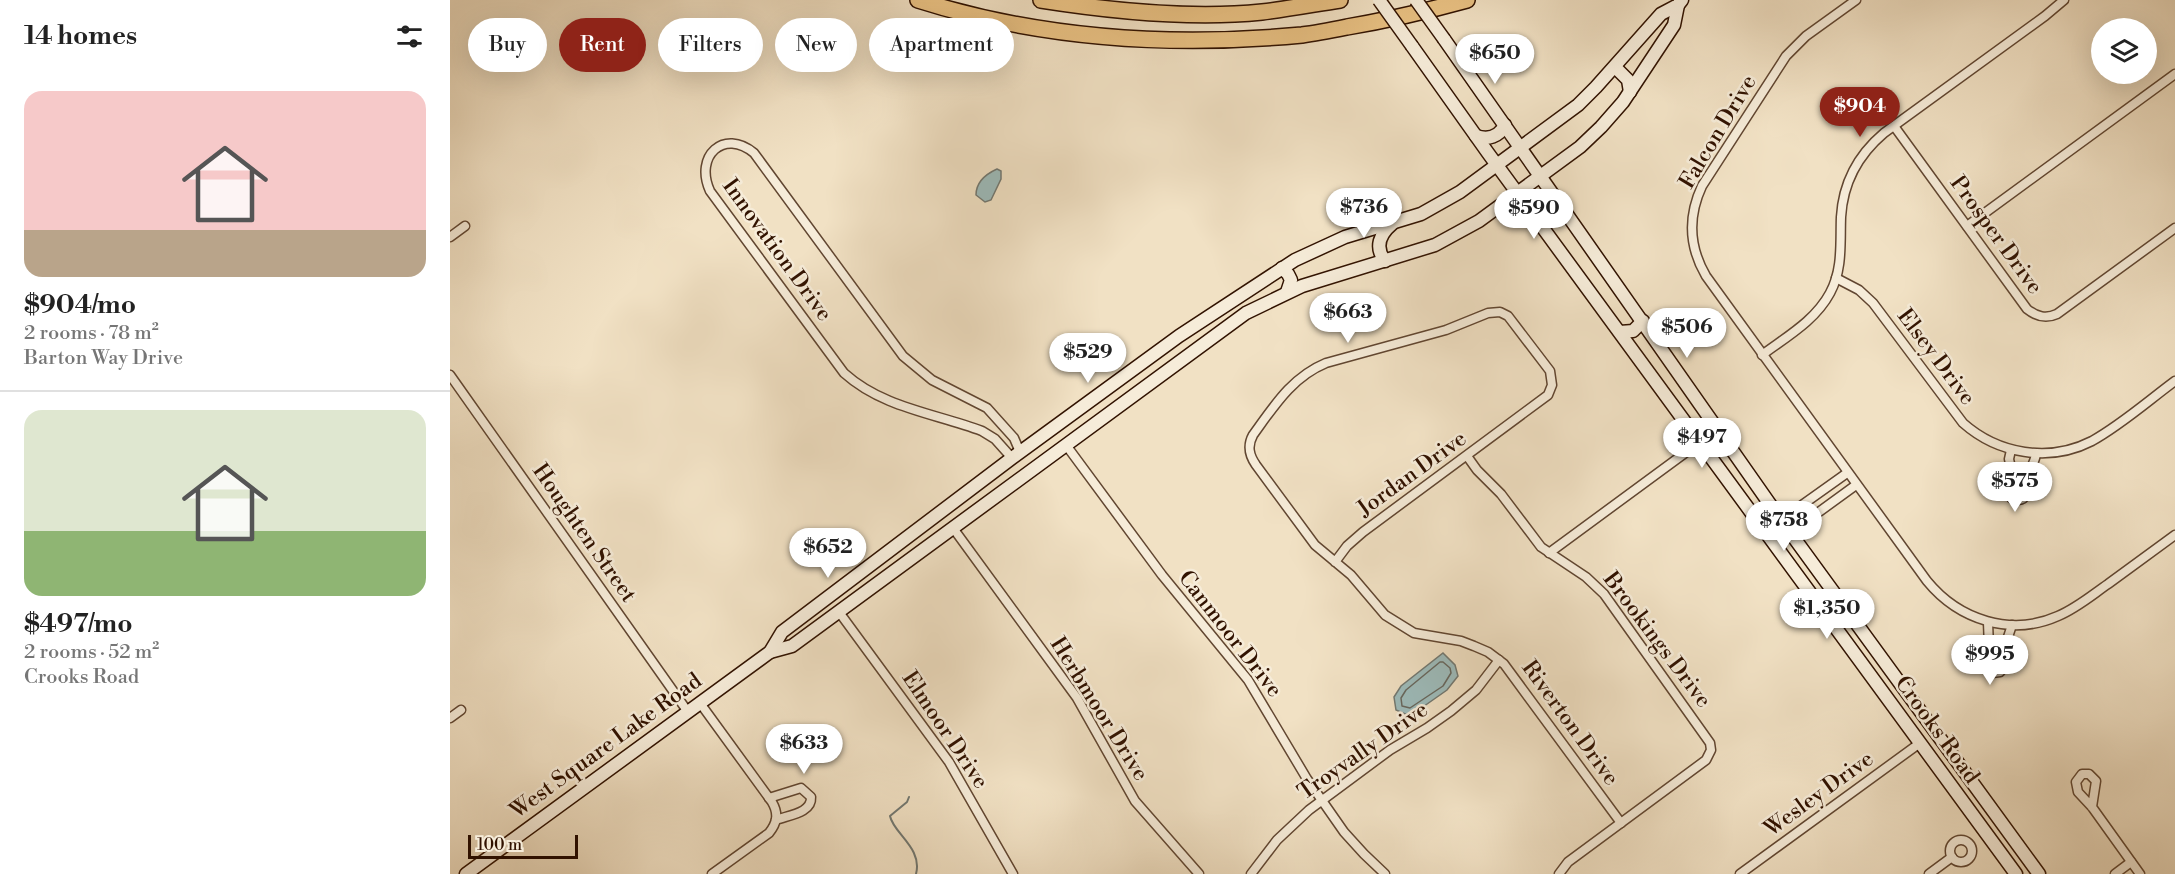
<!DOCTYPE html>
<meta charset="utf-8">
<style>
body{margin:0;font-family:"Libre Bodoni",serif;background:#f2f2f2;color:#222;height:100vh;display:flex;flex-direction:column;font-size:22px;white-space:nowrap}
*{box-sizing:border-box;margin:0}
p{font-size:20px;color:#767676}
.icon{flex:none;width:33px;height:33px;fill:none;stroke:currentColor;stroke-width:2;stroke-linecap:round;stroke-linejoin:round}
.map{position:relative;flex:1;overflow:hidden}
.details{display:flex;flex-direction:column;background:#fff;width:450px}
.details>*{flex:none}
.guide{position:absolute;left:18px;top:18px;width:570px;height:54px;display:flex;gap:12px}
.tools{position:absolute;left:1641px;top:18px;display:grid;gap:12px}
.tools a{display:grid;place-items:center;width:66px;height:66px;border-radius:50%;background:#fff;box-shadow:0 6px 24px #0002;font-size:30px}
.scale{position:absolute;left:18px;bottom:15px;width:110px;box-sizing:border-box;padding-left:6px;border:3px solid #311200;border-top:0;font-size:16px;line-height:21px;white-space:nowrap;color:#311200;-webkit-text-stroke:4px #f6ecd9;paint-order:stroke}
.price{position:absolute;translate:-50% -51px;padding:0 14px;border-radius:21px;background:#fff;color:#222;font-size:20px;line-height:39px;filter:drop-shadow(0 2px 3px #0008)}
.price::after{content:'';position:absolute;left:50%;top:36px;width:18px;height:14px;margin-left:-9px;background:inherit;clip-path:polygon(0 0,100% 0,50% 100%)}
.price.active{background:#8f2418;color:#fff}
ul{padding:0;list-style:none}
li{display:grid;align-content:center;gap:12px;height:318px;padding:0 24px}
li+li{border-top:2px solid #e0e0e0}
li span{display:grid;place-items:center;height:186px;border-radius:18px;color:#555}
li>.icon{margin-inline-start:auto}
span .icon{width:108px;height:108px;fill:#fffc;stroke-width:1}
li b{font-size:26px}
h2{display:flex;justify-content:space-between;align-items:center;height:72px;padding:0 24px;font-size:26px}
.tag{padding:0 21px;border-radius:27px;background:#fff;box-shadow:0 6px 24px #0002;font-size:21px;line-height:54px}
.tag.active{background:#8f2418;color:#fff}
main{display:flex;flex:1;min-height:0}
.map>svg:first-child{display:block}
</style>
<main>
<section class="details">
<h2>14 homes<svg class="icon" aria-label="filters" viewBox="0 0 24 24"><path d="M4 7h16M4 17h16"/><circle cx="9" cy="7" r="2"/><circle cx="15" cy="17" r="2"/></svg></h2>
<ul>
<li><span style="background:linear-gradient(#f6c9c9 75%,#b9a48a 0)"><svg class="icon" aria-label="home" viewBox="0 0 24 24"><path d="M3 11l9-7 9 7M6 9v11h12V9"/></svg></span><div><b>$904/mo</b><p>2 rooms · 78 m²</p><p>Barton Way Drive</p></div></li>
<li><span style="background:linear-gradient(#dfe7d0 65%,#8fb573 0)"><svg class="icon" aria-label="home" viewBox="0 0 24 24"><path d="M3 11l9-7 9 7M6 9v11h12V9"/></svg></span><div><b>$497/mo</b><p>2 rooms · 52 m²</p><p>Crooks Road</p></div></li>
</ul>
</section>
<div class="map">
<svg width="1725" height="874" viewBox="0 0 1725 874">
<rect width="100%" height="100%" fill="#f1e1c4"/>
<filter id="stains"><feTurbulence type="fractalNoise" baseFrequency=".00333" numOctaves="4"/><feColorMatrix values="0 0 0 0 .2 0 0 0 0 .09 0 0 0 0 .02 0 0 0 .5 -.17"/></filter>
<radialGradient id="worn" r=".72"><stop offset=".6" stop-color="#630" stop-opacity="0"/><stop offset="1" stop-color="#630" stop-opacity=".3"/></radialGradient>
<g fill="#9dbcbc" stroke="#727871" stroke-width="1.5">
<path d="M 547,169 L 551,171 L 551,179 L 541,200 L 535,202 L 526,195 C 526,182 536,174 547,169 Z"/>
<path d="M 993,653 L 1005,665 L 1008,676 L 997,690 L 960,716 L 946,710 L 944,697 L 951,686 Z"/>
</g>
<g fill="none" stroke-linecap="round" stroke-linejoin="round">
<path stroke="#67675e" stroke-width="1.5" d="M 990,662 L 993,662 L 1000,668 L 1001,673 L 993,686 L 960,708 L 952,706 L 951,698 L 956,690 Z"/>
<path stroke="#727871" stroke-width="2" d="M 459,797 L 457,802 L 440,816 C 443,833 473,848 466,874"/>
<defs>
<g id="minor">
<path d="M 1406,0 L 1356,36 L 1336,56 L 1252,186 C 1238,216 1239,247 1256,276 L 1477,581 C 1509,620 1561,637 1608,616 C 1627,608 1642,595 1658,584 C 1680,568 1703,551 1725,535"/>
<path d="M 1444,126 L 1577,309 C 1587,317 1596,319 1607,314 L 1725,228"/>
<path d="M 1517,226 L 1725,74"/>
<path d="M 0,237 L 15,226"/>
<path d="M 1386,278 L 1409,290 L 1423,303 L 1513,423 C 1548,454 1599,463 1642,441 C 1671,425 1698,401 1725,381"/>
<path d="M 1312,355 C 1336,337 1365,321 1380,293 C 1393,269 1390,243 1391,217 C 1393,183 1408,155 1434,133 L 1595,16 L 1614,0"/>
<path d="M 0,375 L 238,712"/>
<path d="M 616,445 L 712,575 L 798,680 L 857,779 L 894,832 L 914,854 L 935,874"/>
<path d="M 1561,450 L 1559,459 L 1562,473 L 1558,492 C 1560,497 1562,501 1568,500 C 1581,499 1576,484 1578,476 C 1580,468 1585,462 1586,454"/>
<path d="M 1017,456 L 1027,470 L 1051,494 L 1091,547 L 1136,577 L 1154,594 L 1260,743 L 1261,750 L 1256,760 L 1118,862 L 1109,874"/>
<path d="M 562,458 L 545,439 L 532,431 C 484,413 433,408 394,373 L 260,191 C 244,156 274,128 304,153 L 453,356 L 482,380 L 537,408 L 564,438 L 570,452"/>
<path d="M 1331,520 L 1397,473"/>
<path d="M 503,528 L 627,698 L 685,801 L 749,874"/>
<path d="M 1340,533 L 1406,485"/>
<path d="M 1099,553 L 1250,442"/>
<path d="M 885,562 L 897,546 L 913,532 L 1098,395 L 1102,385 L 1100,371 L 1058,316 L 1050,312 L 1038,313 L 996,330 L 876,363 C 842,377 824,406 803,435 C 797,446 799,455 806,465 L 865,545 L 901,575 L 935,615 L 964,633 L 1011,641 L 1024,646 L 1038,652 L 1054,664 L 1171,823"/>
<path d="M 389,612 L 499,762 L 563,874"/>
<path d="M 1538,622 L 1539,648 L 1535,665 L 1537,670 L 1542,673 L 1550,672 L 1554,667 L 1554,649 L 1562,625"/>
<path d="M 250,703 L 322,802 C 329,814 327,823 319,833 L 262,874"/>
<path d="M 0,718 L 11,710"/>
<path d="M 319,798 L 351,788 L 361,797 C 362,813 339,815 326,820"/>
<path d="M 1642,807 L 1646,781 L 1639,774 L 1632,774 L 1626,782 L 1628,792 L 1642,807 L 1690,874"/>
<circle cx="1511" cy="851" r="11"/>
<path d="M 801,874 L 827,840 L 859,810 L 940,750 L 977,728 L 1001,711 L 1026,690 L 1049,660"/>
<path d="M 1290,874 L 1470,743"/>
<path d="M 1479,874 L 1502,857"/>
<path d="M 1665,874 L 1681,862"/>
</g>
<g id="secondary">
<path d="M 994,39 L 1331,520 L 1589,874"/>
<path d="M 962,46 L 1038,153 L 1566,874"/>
<path d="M 1165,67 L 1178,80 L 1180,92"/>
<path d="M 1026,136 C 1038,140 1049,137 1055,125"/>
<path d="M 1090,222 C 1095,212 1104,208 1114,212"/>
<path d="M 935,261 C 924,247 930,234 942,224"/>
<path d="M 832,268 L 838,274 L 841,280 L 837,292"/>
<path d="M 1170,332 L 1183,331 L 1193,321"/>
<path d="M 320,652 L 342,646 L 796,313 L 852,286 L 985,245 L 1029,221 L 1130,147 L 1151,127 L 1173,102 L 1224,25 L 1228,5"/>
<path d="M 16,874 L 320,652 L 332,632 L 562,458 L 729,336 L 845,260 L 895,237 L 971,214 L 1010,192 L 1128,105 L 1146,87 L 1211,14 L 1228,5 L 1232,0"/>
</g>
<g id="motorway">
<path d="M 468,0 C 591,39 724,47 852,35 C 867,33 882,30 897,27 C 938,20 977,11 1017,0"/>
<path d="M 591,0 C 661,11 742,19 812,12 C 838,9 864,4 890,0"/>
</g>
</defs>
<use href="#minor" stroke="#614631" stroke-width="11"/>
<use href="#secondary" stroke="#311200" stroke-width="15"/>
<use href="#motorway" stroke="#311200" stroke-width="18"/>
<use href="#minor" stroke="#f6ecd9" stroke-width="8"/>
<use href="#secondary" stroke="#f6ecd9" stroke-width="12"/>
<use href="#motorway" stroke="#e8c082" stroke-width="15"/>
<defs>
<g id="secondary-bridge">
<path d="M 929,0 L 962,46"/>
<path d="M 966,0 L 994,39"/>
</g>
</defs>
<use href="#secondary-bridge" stroke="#311200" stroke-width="15" stroke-linecap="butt"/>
<use href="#secondary-bridge" stroke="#f6ecd9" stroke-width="12"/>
</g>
<g text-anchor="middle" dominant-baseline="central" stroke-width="5" stroke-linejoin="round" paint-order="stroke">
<g font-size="22" fill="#311200" stroke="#f6ecd9">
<text transform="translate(1268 132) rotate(-59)">Falcon Drive</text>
<text transform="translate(1546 235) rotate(54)">Prosper Drive</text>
<text transform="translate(327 250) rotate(54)">Innovation Drive</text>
<text transform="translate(1486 357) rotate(53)">Elsey Drive</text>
<text transform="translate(962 474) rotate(-36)">Jordan Drive</text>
<text transform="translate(134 533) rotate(55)">Houghten Street</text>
<text transform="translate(780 634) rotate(52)">Canmoor Drive</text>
<text transform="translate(1207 640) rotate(53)">Brookings Drive</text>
<text transform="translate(649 709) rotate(58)">Herbmoor Drive</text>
<text transform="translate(1120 723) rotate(54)">Riverton Drive</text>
<text transform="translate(495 730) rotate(56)">Elmoor Drive</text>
<text transform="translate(1487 730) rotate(54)">Crooks Road</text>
<text transform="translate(156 746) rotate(-36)">West Square Lake Road</text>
<text transform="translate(913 751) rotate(-35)">Troyvally Drive</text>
<text transform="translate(1369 794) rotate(-36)">Wesley Drive</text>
</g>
</g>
<rect width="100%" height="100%" filter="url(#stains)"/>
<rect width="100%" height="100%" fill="url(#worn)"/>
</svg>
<div class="tools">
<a><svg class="icon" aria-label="layers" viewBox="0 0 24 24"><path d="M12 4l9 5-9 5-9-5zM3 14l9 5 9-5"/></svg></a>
</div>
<div class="scale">100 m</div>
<b class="price" style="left:1045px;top:85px">$650</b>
<b class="price active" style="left:1410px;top:138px">$904</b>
<b class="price" style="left:914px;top:239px">$736</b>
<b class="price" style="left:1084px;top:240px">$590</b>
<b class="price" style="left:898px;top:344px">$663</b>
<b class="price" style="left:1237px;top:359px">$506</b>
<b class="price" style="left:638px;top:384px">$529</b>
<b class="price" style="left:1252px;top:469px">$497</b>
<b class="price" style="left:1565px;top:513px">$575</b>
<b class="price" style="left:1334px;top:552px">$758</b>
<b class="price" style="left:378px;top:579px">$652</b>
<b class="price" style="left:1377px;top:640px">$1,350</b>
<b class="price" style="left:1540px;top:686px">$995</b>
<b class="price" style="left:354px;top:775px">$633</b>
<div class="guide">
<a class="tag">Buy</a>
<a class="tag active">Rent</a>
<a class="tag">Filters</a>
<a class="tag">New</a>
<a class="tag">Apartment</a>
</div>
</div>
</main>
